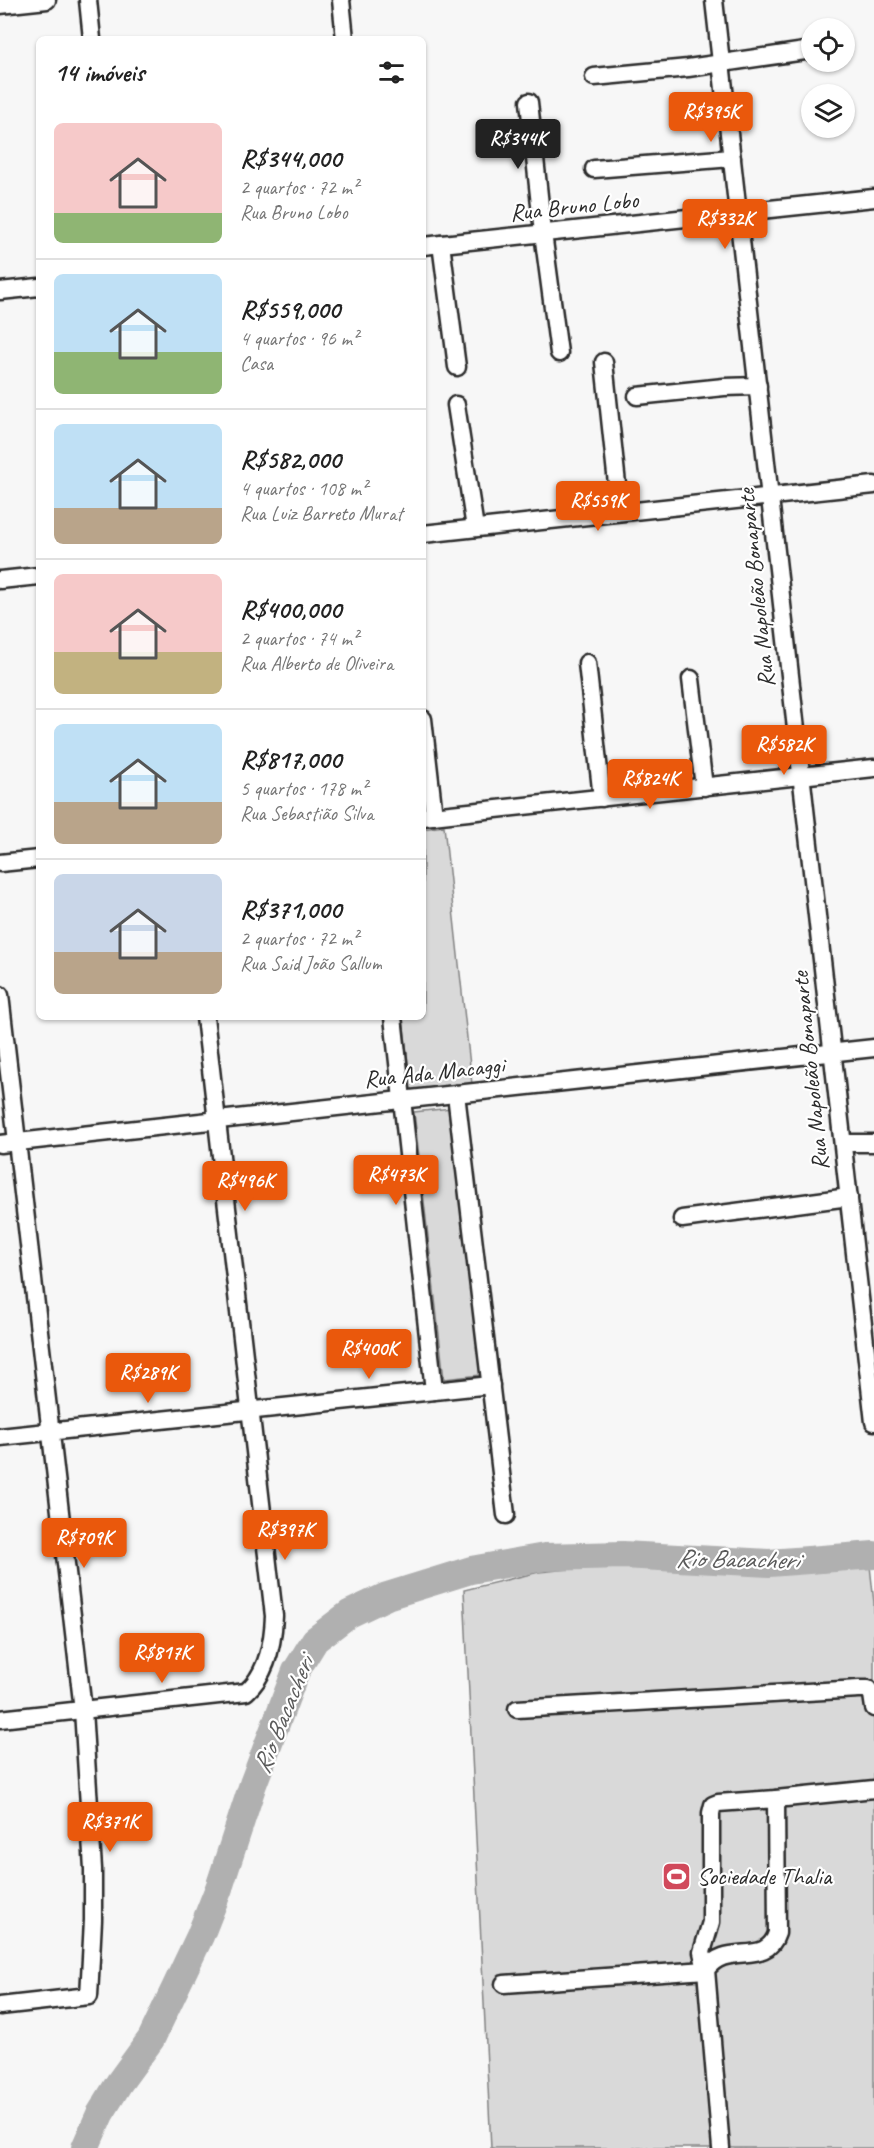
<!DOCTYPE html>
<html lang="pt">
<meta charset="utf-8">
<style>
body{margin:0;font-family:Caveat,sans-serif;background:#f2f2f2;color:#222;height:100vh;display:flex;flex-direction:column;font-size:22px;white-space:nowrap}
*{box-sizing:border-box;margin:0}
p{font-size:20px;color:#767676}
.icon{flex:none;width:33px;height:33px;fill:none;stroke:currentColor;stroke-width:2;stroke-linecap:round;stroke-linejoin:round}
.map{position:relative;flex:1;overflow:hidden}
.sheet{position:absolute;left:36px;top:36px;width:390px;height:984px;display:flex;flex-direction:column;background:#fff;border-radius:9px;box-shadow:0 2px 4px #0004}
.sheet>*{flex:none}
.fabs{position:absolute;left:801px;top:18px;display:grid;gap:12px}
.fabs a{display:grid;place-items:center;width:54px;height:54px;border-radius:50%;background:#fff;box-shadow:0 2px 4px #0004;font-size:30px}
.price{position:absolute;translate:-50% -51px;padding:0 14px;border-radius:6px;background:#ea580c;color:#fff;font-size:20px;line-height:39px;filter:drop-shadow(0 2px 3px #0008)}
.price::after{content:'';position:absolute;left:50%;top:36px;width:18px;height:14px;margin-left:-9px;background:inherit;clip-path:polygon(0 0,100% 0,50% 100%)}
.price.active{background:#222;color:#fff}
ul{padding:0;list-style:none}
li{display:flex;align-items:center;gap:18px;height:150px;padding:0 18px}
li+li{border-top:2px solid #e0e0e0}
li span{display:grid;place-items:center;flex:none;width:168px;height:120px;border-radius:9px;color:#555}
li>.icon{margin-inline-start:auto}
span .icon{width:72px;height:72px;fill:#fffc;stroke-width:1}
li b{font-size:26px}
h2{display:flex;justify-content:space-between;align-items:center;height:72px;padding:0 18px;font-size:26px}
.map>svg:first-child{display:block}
</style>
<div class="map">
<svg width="874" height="2148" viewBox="0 0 874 2148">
<rect width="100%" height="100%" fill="#f7f7f7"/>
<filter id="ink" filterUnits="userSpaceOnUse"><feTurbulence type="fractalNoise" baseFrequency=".0167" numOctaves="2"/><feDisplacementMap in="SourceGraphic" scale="12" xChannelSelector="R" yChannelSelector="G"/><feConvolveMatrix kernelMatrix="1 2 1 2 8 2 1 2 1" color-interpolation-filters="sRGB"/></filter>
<g filter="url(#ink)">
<g fill="#d9d9d9" stroke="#828282" stroke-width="1.5">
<path d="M 444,826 L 472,1084 L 411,1091 L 403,1017 L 423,1017 L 423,829 Z"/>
<path d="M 451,1108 L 481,1375 L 444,1379 L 414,1112 Z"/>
<path d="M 630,1563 L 723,1573 L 793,1572 L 870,1566 L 874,1603 L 874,2148 L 491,2148 L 464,1590 L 539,1572 Z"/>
</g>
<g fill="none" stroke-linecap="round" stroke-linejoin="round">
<path stroke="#b0b0b0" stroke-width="28" d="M 85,2148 L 100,2114 L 119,2083 L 151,2039 L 200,1936 L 219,1888 L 253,1784 L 296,1671 L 315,1640 L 349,1614 L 387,1596 L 471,1570 L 545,1557 L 623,1555 L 769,1563 L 874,1555"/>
<defs>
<g id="minor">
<path d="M 88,0 L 92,39"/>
<path d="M 341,0 L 345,39"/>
<path d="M 714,0 L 874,1422"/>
<path d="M 0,5 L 47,0"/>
<path d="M 594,77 L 688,68 L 812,50"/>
<path d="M 529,102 L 543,233 L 559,353"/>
<path d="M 594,169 L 732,158"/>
<path d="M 441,244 L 457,367"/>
<path d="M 423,246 L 874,198"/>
<path d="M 0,291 L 39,287"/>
<path d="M 604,362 L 620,512"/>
<path d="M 637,396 L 724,387 L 758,386"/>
<path d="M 456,405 L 475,528"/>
<path d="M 423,534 L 874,485"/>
<path d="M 0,580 L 39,576"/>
<path d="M 587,663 L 602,798"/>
<path d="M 691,679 L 704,787"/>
<path d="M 423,719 L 434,816"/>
<path d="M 423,817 L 874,768"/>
<path d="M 0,863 L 39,859"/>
<path d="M 0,995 L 83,1710 L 93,1869 L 93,1920 L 89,1996 L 0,2006"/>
<path d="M 393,1017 L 434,1391"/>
<path d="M 456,1094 L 506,1515"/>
<path d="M 843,1143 L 874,1143"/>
<path d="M 0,1144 L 874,1048"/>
<path d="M 682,1219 L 849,1197"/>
<path d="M 0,1437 L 491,1385"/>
<path d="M 517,1709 L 859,1689 L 868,1689 L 872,1695 L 874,1708"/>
<path d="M 0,1719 L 246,1692 C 267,1674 273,1642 274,1616 L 205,1017"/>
<path d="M 776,1799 L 874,1789"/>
<path d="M 706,1970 C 726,1940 766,1968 777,1933 L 776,1799 L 718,1803 L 713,1805 L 711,1813 L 711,1922 L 702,1952 L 706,1970 L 721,2148"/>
<path d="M 504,1984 L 706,1970"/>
</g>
</defs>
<use href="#minor" stroke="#2b2b2b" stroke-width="21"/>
<use href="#minor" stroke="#fff" stroke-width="16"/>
</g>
</g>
<defs>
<symbol id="stadium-square" viewBox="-11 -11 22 22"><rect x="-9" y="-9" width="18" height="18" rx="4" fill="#d1495b" stroke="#fff"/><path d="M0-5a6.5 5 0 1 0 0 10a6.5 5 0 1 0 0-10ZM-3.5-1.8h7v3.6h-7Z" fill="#fff"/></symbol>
</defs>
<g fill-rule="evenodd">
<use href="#stadium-square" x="660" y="1860" width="33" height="33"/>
</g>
<g text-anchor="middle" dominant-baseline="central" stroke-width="4.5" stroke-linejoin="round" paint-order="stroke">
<g font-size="24" fill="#2b2b2b" stroke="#fff">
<text transform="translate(574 206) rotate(-6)">Rua Bruno Lobo</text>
<text transform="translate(756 588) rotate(-96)">Rua Napoleão Bonaparte</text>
<text transform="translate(810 1071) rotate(-96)">Rua Napoleão Bonaparte</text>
<text transform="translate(434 1072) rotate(-6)">Rua Ada Macaggi</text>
</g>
<g font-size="24" fill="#2b2b2b" stroke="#fff" text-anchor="start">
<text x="697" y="1876">Sociedade Thalia</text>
</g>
<g font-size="26" font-style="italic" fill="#5a5a5a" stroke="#fff">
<text transform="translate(737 1559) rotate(1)">Rio Bacacheri</text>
<text transform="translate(283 1715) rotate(-68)">Rio Bacacheri</text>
</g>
</g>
</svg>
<div class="fabs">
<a><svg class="icon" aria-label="locate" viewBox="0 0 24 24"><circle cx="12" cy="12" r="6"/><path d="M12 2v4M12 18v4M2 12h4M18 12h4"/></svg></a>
<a><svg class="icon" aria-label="layers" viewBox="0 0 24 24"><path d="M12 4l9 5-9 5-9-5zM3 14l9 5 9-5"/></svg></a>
</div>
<b class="price" style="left:711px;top:143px">R$395K</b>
<b class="price active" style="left:518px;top:170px">R$344K</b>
<b class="price" style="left:725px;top:250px">R$332K</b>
<b class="price" style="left:598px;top:532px">R$559K</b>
<b class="price" style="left:784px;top:776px">R$582K</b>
<b class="price" style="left:650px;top:810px">R$824K</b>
<b class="price" style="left:396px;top:1206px">R$473K</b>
<b class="price" style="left:245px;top:1212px">R$496K</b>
<b class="price" style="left:369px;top:1380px">R$400K</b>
<b class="price" style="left:148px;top:1404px">R$289K</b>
<b class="price" style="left:285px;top:1561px">R$397K</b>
<b class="price" style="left:84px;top:1569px">R$709K</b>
<b class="price" style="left:162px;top:1684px">R$817K</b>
<b class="price" style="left:110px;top:1853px">R$371K</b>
<section class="sheet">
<h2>14 imóveis<svg class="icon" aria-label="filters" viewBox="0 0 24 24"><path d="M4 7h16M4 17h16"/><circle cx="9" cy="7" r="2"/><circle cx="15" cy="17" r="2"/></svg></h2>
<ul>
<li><span style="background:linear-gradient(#f6c9c9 75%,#8fb573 0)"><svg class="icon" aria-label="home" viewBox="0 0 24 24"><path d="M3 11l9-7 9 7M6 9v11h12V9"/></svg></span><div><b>R$344,000</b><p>2 quartos · 72 m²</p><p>Rua Bruno Lobo</p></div></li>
<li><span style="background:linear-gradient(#bfe0f5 65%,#8fb573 0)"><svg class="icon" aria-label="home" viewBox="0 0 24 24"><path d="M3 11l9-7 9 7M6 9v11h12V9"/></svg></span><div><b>R$559,000</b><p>4 quartos · 96 m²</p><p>Casa</p></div></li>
<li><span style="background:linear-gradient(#bfe0f5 70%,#b9a48a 0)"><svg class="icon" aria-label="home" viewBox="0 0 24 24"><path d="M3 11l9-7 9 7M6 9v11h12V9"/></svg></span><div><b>R$582,000</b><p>4 quartos · 108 m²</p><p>Rua Luiz Barreto Murat</p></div></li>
<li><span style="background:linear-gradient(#f6c9c9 65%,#c2b280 0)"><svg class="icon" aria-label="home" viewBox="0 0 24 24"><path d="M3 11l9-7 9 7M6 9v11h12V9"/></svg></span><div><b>R$400,000</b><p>2 quartos · 74 m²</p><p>Rua Alberto de Oliveira</p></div></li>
<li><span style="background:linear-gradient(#bfe0f5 65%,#b9a48a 0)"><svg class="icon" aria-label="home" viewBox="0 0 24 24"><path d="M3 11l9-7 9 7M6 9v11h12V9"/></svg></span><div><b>R$817,000</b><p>5 quartos · 178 m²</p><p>Rua Sebastião Silva</p></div></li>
<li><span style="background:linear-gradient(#c9d6e8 65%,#b9a48a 0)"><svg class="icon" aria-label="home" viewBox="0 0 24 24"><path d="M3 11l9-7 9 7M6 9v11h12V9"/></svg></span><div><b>R$371,000</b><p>2 quartos · 72 m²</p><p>Rua Said João Sallum</p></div></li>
</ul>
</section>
</div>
